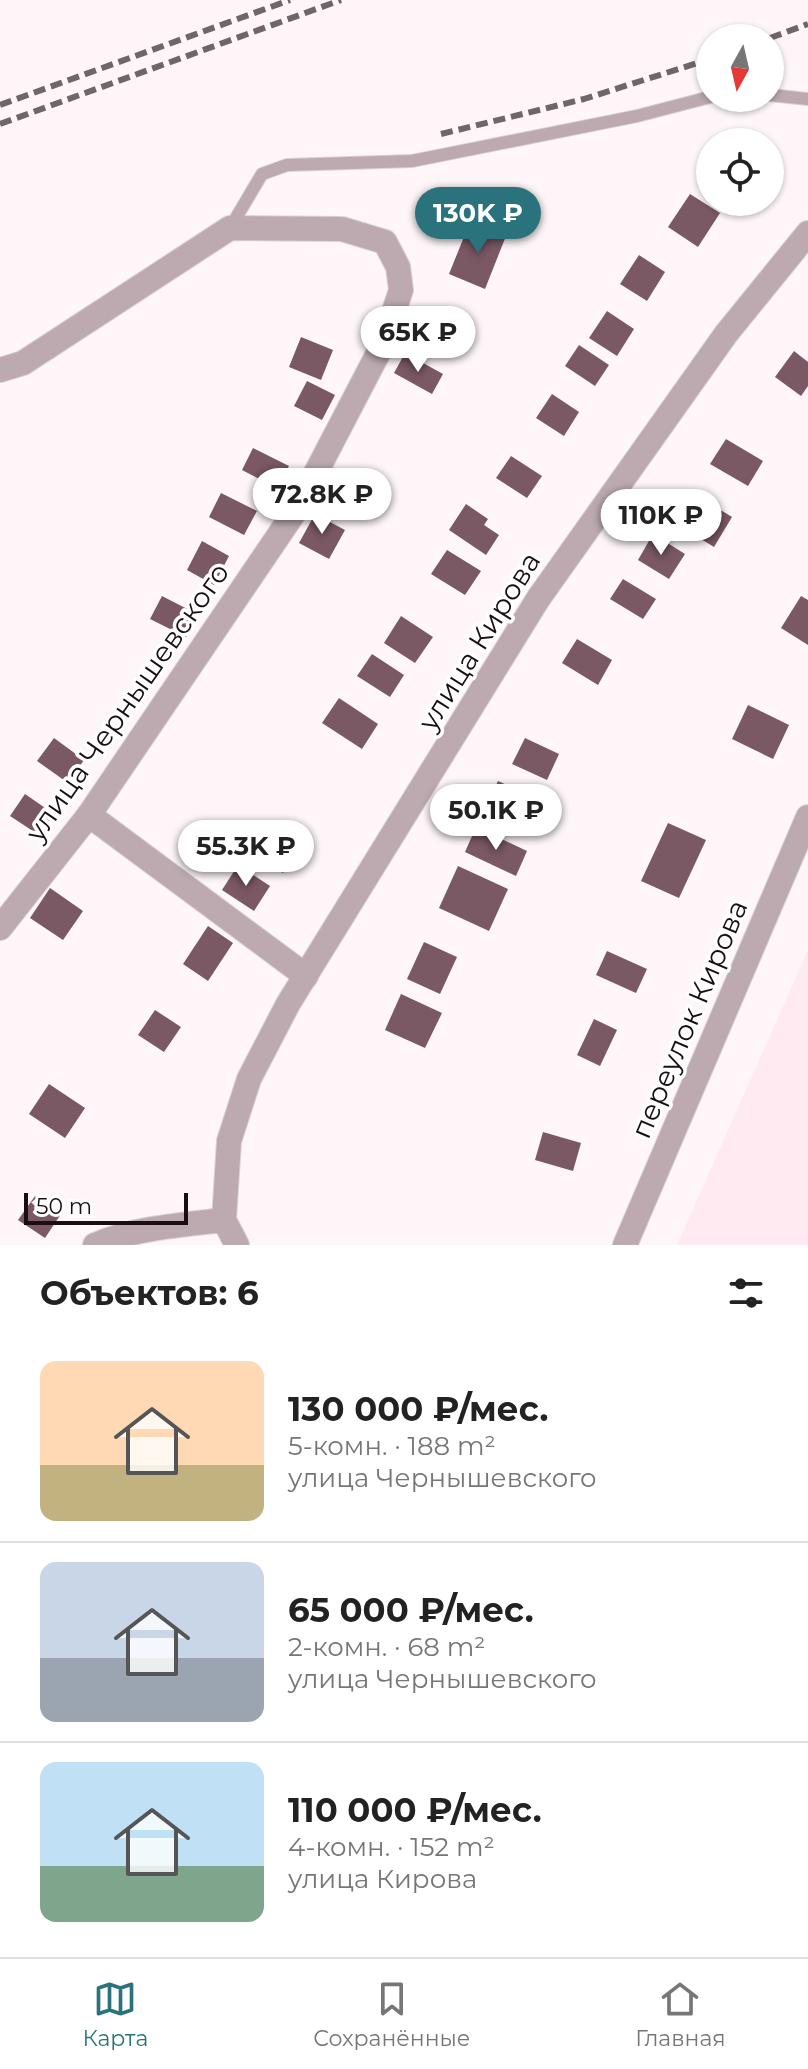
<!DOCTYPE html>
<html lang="ru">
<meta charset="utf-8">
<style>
body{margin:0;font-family:Montserrat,sans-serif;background:#f2f2f2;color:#222;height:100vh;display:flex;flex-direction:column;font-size:30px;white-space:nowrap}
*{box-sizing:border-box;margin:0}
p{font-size:26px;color:#767676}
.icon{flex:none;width:44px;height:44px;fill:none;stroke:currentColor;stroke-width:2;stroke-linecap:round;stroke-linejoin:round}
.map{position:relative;height:1245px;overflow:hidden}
.drawer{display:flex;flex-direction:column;background:#fff;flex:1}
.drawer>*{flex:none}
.needle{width:52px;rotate:188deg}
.controls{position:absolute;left:696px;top:24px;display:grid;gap:16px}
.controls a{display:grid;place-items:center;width:88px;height:88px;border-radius:50%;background:#fff;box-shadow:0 2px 6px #0004;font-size:40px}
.scale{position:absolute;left:24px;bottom:20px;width:164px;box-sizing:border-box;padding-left:8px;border:4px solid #1b0e13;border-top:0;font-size:22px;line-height:28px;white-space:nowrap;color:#1b0e13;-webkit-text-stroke:6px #fff;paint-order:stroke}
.price{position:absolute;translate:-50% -68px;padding:0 18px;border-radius:28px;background:#fff;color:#222;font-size:26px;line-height:52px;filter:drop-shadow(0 2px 4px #0008)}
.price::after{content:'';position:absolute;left:50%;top:48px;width:24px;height:18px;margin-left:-12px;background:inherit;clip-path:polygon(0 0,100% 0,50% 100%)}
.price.active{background:#2a737c;color:#fff}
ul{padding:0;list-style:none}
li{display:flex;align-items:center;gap:24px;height:200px;padding:0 40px}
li+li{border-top:2px solid #e0e0e0}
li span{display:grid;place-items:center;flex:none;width:224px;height:160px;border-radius:16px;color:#555}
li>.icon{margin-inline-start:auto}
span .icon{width:96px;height:96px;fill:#fffc;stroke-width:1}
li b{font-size:34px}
h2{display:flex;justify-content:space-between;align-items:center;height:96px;padding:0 40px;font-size:34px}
.tabs{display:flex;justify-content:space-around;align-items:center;height:112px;border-top:2px solid #e0e0e0;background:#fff;font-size:22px;color:#767676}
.tabs a{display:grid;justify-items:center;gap:4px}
.tabs .active{color:#2a737c}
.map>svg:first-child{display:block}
</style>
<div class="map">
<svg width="808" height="1245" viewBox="0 0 808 1245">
<rect width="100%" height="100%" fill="#fef6f8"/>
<path fill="#feeaf0" d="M 808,950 L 808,1245 L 677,1245 Z"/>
<g fill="#7a5864">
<path d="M 690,194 L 720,213 L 698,247 L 668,227 Z"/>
<path d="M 470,222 L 506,236 L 485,289 L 449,274 Z"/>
<path d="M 639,255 L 665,272 L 647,301 L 620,284 Z"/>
<path d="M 607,311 L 634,329 L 617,356 L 589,338 Z"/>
<path d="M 301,337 L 333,350 L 321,380 L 289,367 Z"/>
<path d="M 579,345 L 609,365 L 595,386 L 565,366 Z"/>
<path d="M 794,351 L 808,362 L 808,386 L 801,396 L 775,377 Z"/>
<path d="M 405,353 L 443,374 L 432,394 L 394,373 Z"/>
<path d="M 307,381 L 335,395 L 322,420 L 294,406 Z"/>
<path d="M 552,394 L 579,412 L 564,436 L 536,418 Z"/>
<path d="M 726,439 L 763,461 L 748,486 L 710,464 Z"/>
<path d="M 253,448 L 289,466 L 277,488 L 242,470 Z"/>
<path d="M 511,456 L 542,476 L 527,498 L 496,478 Z"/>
<path d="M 688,490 L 732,517 L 714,547 L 670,520 Z"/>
<path d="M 221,493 L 257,511 L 244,535 L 209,517 Z"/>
<path d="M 466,504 L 488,519 L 484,525 L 499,535 L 486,555 L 449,530 Z"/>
<path d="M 315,514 L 345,530 L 329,559 L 299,543 Z"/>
<path d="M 653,534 L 685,554 L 669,579 L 638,560 Z"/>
<path d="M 202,541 L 229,556 L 214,585 L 187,570 Z"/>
<path d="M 447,550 L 481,571 L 465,595 L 431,574 Z"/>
<path d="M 623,579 L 656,599 L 643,619 L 610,599 Z"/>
<path d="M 162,596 L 197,614 L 186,637 L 150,619 Z"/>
<path d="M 801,596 L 808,600 L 808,645 L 781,628 Z"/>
<path d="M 401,616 L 433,637 L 415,663 L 384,643 Z"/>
<path d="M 577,639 L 612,660 L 598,685 L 562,663 Z"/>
<path d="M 372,654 L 404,675 L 390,697 L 357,676 Z"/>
<path d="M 339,698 L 378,724 L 362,749 L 322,723 Z"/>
<path d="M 748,705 L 789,725 L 773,759 L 732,739 Z"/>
<path d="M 54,738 L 84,760 L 68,783 L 37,761 Z"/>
<path d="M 525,738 L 559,754 L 547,780 L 512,764 Z"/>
<path d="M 498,781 L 526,794 L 515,819 L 486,806 Z"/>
<path d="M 25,794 L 54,814 L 39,835 L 10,816 Z"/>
<path d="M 668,823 L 706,840 L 679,898 L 641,881 Z"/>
<path d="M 476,827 L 527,851 L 516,876 L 465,852 Z"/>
<path d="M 263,830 L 296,852 L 283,873 L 270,865 L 266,871 L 245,857 Z"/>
<path d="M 238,865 L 270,886 L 254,911 L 222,890 Z"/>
<path d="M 458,866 L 508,889 L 489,931 L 439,908 Z"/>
<path d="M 50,888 L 83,911 L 63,940 L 30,918 Z"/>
<path d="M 208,926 L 233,943 L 208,981 L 183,964 Z"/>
<path d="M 424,942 L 457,957 L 440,994 L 407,979 Z"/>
<path d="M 607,951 L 647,969 L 636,993 L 596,975 Z"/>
<path d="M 401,994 L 442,1013 L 425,1048 L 385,1030 Z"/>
<path d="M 155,1010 L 181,1027 L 164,1052 L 138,1035 Z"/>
<path d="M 594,1019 L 617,1030 L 600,1066 L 577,1055 Z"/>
<path d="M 49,1084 L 85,1108 L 65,1138 L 29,1114 Z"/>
<path d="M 543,1132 L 581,1143 L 573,1171 L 535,1160 Z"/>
<path d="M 35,1196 L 61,1214 L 45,1238 L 18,1220 Z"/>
</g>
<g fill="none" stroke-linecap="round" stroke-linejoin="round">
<defs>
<g id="service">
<path d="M 770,95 L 808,99"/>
<path d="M 230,228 L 262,174 L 287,165 L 412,161 L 637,116 L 710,97"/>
</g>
<g id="minor">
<path d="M 0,370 L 23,363 L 230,228 L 342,229 L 385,242 L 398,267 L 401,290 L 383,344 L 298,507 L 89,815 L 0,928"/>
<path d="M 89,815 L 306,976"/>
<path d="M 95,1245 C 135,1228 180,1225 224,1220"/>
<path d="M 237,1245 L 224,1220 L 229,1141 L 249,1079 L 288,1004 L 538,599 L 726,334 L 808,233"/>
<path d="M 625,1245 L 808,817"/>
</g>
</defs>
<use href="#service" stroke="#dad1d3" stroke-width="14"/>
<use href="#minor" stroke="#dad1d3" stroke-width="26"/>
<use href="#service" stroke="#bcaab0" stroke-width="12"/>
<use href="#minor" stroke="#bcaab0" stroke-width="24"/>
<g stroke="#706569" stroke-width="6" stroke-dasharray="12 6" stroke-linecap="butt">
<path d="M 770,38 L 808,24"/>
<path d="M 0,105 L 290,0"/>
<path d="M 0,124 L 341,0"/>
<path d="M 441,134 L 584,99 L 710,59"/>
</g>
</g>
<g text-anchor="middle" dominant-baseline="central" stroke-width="7" stroke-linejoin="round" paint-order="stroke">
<g font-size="28" fill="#1b0e13" stroke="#fff">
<text transform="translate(479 641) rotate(-58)">улица Кирова</text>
<text transform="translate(127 702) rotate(-55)">улица Чернышевского</text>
<text transform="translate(689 1019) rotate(-67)">переулок Кирова</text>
</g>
</g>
</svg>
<div class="controls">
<a><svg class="needle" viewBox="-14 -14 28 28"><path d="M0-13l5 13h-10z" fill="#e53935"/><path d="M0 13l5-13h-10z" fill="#767676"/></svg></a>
<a><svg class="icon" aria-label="locate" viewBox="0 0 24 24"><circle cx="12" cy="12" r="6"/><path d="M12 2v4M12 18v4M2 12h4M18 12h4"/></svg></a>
</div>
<div class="scale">50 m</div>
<b class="price active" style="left:478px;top:255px">130K ₽</b>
<b class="price" style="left:418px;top:374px">65K ₽</b>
<b class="price" style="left:322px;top:536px">72.8K ₽</b>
<b class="price" style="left:661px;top:557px">110K ₽</b>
<b class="price" style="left:496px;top:852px">50.1K ₽</b>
<b class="price" style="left:246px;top:888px">55.3K ₽</b>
</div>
<section class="drawer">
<h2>Объектов: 6<svg class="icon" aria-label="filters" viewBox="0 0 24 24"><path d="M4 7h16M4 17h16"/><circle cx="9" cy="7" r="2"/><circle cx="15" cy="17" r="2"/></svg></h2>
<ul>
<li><span style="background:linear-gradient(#ffd9b3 65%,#c2b280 0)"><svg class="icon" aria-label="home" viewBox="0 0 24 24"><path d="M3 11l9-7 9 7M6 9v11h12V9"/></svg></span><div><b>130 000 ₽/мес.</b><p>5-комн. · 188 m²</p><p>улица Чернышевского</p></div></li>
<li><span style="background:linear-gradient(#c9d6e8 60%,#9aa5b1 0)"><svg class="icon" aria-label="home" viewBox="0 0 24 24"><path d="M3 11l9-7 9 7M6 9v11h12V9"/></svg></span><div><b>65 000 ₽/мес.</b><p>2-комн. · 68 m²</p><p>улица Чернышевского</p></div></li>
<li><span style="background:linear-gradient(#bfe0f5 65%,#7fa58c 0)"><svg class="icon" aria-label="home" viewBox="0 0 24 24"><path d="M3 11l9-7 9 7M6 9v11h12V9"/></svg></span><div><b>110 000 ₽/мес.</b><p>4-комн. · 152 m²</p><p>улица Кирова</p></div></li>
</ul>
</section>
<nav class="tabs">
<a class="active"><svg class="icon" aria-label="map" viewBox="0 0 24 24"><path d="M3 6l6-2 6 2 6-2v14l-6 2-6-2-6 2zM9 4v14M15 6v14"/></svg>Карта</a>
<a><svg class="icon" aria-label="saved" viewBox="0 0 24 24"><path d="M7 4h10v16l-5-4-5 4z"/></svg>Сохранённые</a>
<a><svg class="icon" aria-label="home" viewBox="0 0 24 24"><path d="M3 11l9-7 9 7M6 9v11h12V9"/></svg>Главная</a>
</nav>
